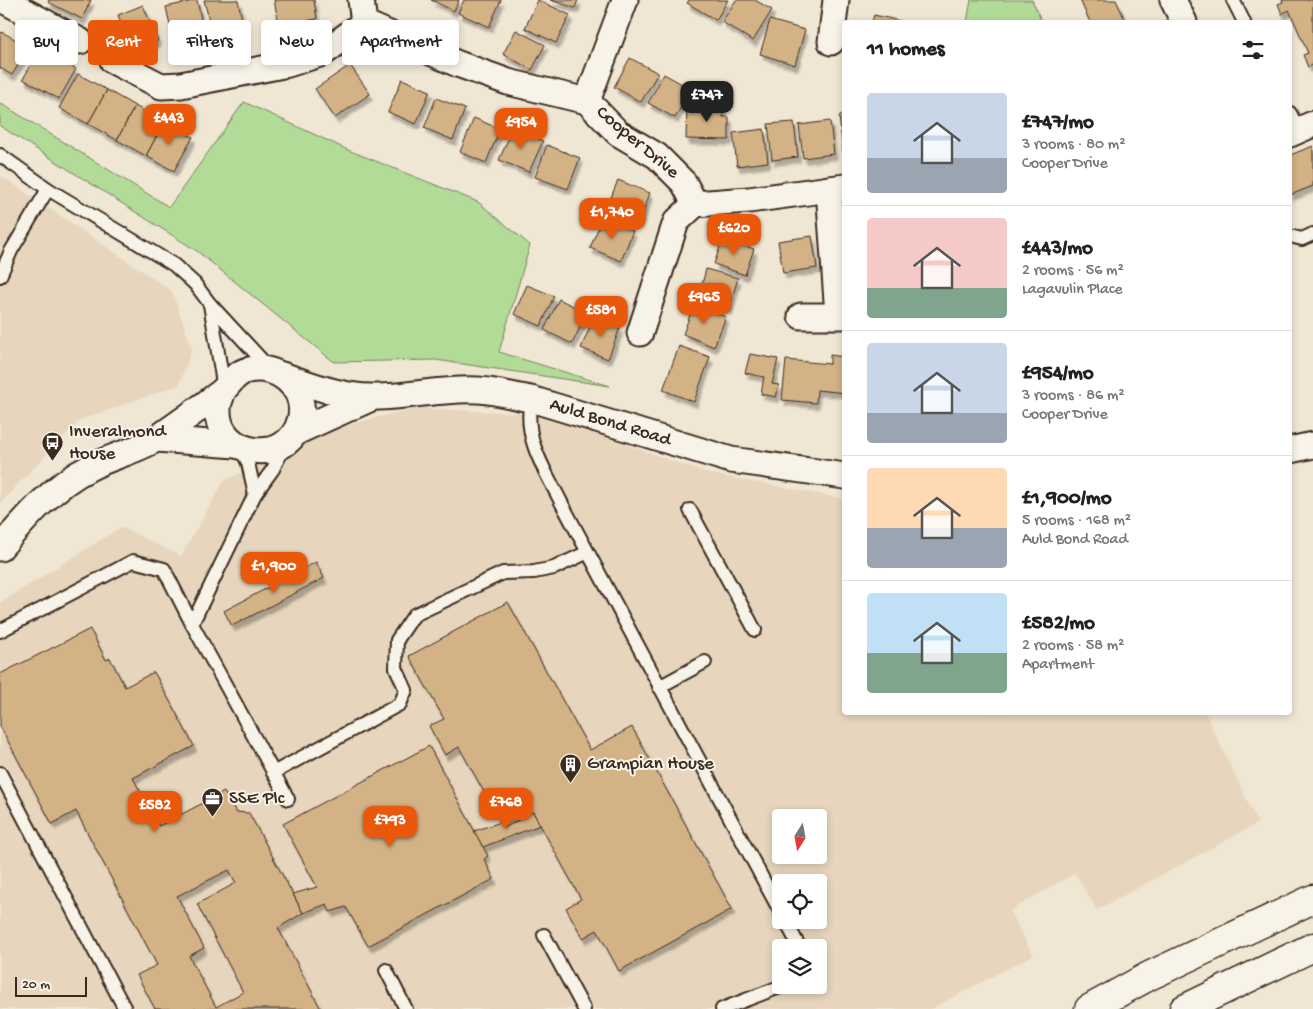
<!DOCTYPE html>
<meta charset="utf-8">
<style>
body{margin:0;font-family:"Gochi Hand",sans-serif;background:#f2f2f2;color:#222;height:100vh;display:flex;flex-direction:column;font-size:19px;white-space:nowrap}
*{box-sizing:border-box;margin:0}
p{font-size:16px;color:#767676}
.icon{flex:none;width:28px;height:28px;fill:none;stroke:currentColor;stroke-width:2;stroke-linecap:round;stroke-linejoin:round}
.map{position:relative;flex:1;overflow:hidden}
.drawer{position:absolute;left:842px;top:20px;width:450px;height:695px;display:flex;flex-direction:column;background:#fff;border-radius:5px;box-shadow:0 2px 8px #0003}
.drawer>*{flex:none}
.guide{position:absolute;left:15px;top:20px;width:475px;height:45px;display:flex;gap:10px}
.needle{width:32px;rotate:191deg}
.fabs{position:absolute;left:772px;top:809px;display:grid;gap:10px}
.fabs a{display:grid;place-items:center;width:55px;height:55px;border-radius:5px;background:#fff;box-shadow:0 2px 8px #0003;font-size:25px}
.scale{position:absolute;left:15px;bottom:12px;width:72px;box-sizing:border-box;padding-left:5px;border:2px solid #3b2a1e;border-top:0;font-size:14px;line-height:18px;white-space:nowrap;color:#3b2a1e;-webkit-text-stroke:4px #f7f3e8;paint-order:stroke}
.price{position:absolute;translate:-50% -42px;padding:0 11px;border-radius:10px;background:#ea580c;color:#fff;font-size:16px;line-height:32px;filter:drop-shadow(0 1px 2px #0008)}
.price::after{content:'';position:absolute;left:50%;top:30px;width:15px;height:11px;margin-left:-8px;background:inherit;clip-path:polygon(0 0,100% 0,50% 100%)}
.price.on{background:#222;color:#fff}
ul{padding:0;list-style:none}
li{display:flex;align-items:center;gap:15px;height:125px;padding:0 25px}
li+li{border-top:1px solid #e0e0e0}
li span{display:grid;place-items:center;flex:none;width:140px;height:100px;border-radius:5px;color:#555}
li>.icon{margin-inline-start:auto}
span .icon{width:60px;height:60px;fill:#fffc;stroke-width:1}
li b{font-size:21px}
h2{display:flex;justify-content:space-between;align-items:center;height:60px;padding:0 25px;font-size:21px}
.tag{padding:0 18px;border-radius:5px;background:#fff;box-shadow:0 2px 8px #0003;font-size:18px;line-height:45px}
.tag.on{background:#ea580c;color:#fff}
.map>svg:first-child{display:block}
</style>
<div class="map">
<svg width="1313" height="1009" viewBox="0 0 1313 1009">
<defs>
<filter id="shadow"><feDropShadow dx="3" dy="5.5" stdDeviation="1" flood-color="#0004"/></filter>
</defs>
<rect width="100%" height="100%" fill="#f0e6d4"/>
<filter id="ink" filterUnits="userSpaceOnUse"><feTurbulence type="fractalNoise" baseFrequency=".02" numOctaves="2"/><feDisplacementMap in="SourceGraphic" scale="10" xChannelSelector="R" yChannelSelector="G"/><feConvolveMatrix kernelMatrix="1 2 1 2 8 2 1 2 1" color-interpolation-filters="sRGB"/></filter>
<g filter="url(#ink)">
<g fill="#e7d6bd" fill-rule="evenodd">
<path d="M 0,175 L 172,291 L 192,349 L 179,385 L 80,420 L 0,503 Z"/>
<path d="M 414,408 L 542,414 L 706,473 L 845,499 L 845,712 L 1205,713 L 1258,823 L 1097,910 L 1075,873 L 1010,911 L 1033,955 L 931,1009 L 0,1009 L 0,603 L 121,527 L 181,556 L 224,481 L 328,430 ZM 781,818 L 819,818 L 819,855 L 781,855 ZM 781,882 L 819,882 L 819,920 L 781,920 ZM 781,948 L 819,948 L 819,985 L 781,985 Z"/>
</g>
<g fill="#b2db98" stroke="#76825b">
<path d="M 971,0 L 1032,0 L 1042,22 L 967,22 Z"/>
<path d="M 244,102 L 348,150 L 478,202 L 530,245 L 499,352 L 610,386 L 436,360 L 334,362 L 197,251 L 0,126 L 0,103 L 169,207 Z"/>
</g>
<g fill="#d3b286" stroke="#3b2a1e" fill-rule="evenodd" filter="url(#shadow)">
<path d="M 49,0 L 91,0 L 82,19 L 48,2 Z"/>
<path d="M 197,0 L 204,33 L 173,39 L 166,7 Z"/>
<path d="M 204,0 L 238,0 L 243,24 L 212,32 Z"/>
<path d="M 274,0 L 314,0 L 317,19 L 279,25 Z"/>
<path d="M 431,0 L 459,0 L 454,11 Z"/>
<path d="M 464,0 L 501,0 L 489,27 L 458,13 Z"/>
<path d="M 538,0 L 570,15 L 556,43 L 525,28 Z"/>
<path d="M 550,0 L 578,0 L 575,8 Z"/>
<path d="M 689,0 L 728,0 L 716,20 L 687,3 Z"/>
<path d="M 736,0 L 755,0 L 772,10 L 753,41 L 722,22 Z"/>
<path d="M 1080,0 L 1116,0 L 1126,22 L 1090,22 Z"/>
<path d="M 1282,0 L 1313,0 L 1313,65 L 1308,67 L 1303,55 L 1308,53 L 1289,10 L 1282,14 L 1278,4 L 1283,2 Z"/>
<path d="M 143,5 L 158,41 L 132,51 L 118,15 Z"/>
<path d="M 874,15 L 905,22 L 872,22 Z"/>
<path d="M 770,20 L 805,30 L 795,65 L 760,54 Z"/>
<path d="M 516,30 L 545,45 L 532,70 L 503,54 Z"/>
<path d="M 2,32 L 29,47 L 12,75 L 0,68 L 0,35 Z"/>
<path d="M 40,49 L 76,69 L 59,99 L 23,79 Z"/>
<path d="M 630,58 L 658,73 L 641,102 L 614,87 Z"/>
<path d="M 350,65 L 370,94 L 335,118 L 315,89 Z"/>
<path d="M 78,74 L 107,90 L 88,124 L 59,108 Z"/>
<path d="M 664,74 L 691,89 L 675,118 L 648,103 Z"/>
<path d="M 402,79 L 430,91 L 416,124 L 388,112 Z"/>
<path d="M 107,90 L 135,106 L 117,140 L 88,124 Z"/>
<path d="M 436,98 L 465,109 L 453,140 L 424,128 Z"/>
<path d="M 687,104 L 723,105 L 723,117 L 729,117 L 729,140 L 686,139 Z"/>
<path d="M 135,106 L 164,122 L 146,156 L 117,140 Z"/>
<path d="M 845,115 L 845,152 L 843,152 L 839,116 Z"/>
<path d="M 474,118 L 500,129 L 486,163 L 460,152 Z"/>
<path d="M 830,121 L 834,154 L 803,158 L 799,125 Z"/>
<path d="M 164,122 L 193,137 L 174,171 L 146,156 Z"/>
<path d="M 794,122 L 798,157 L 772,160 L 768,124 Z"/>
<path d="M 513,128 L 543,141 L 529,172 L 499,160 Z"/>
<path d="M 764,129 L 768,162 L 737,166 L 733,133 Z"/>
<path d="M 547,145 L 580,158 L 568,189 L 535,177 Z"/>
<path d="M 1313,146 L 1313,186 L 1290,195 L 1290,155 Z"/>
<path d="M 618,180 L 650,193 L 639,223 L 606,210 Z"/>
<path d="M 602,219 L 633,231 L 621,261 L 590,248 Z"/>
<path d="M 812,236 L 817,268 L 783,273 L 778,241 Z"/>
<path d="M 723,238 L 754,249 L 745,275 L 714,264 Z"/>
<path d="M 706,269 L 738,278 L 729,309 L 698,300 Z"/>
<path d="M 527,285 L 554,296 L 541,326 L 514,314 Z"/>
<path d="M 559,299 L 587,313 L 572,344 L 544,330 Z"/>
<path d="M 694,304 L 726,317 L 714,347 L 683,334 Z"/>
<path d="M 594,317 L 620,328 L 608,359 L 581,348 Z"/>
<path d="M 679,346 L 710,357 L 694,402 L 663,390 Z"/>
<path d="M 750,354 L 778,359 L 772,384 L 779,385 L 776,397 L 761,394 L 764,377 L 745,373 Z"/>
<path d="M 830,355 L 845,357 L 845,393 L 817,390 L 816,403 L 782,400 L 786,360 L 830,364 Z"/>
<path d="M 316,562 L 324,578 L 232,626 L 224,611 Z"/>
<path d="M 508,602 L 590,750 L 632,727 L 732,909 L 619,971 L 597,930 L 583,938 L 566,908 L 581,899 L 533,812 L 504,828 L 459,747 L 445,755 L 429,726 L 444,719 L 409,656 Z"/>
<path d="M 90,629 L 106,660 L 110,658 L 125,687 L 154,672 L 194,746 L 133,778 L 159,826 L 224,792 L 236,812 L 249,813 L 303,913 L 278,928 L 321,1009 L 155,1009 L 137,975 L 157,965 L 76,811 L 52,824 L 0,726 L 0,674 ZM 229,870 L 236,883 L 197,904 L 243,992 L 216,1007 L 189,956 L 204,948 L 177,896 Z"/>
<path d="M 429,746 L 488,856 L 484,859 L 494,879 L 368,946 L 346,907 L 330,912 L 327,904 L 303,913 L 293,894 L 317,887 L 283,824 Z"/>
<path d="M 533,812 L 540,825 L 483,847 L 474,831 L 501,822 L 504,828 Z"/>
</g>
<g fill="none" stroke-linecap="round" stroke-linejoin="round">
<defs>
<g id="service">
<path d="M 1233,0 L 1244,22"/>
<path d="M 1290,113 L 1299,130"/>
<path d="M 0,155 L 48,189 L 174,265 L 195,284 L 210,304 L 270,369"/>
<path d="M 1290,236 L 1302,239 L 1313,234"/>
<path d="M 0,276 L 11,251 L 48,189"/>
<path d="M 210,304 L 224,389"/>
<path d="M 531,399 C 523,439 544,468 561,502 L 781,913"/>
<path d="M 241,448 L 248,463 L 255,494 L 273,469 L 284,447"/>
<path d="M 255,494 L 192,624 L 288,799"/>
<path d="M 690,510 L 755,630"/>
<path d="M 0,631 L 133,561 L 164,569 L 192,624"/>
<path d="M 659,687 L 705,662"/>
<path d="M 0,773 L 125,1009"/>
<path d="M 273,773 L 400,704 L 406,690 L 396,668 L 397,640 L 414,615 L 503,573 L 534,572 L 554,568 L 586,553"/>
<path d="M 785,920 L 800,948"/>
<path d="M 544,935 L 584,1009"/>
<path d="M 386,970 L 406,1009"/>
<path d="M 722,1009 L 785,985"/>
</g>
<g id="minor">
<path d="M 361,0 L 364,23 L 458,64 L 508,82 L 587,101 L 618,133 L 657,156 L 684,183 L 695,204 L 749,200 L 845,187"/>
<path d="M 1173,0 L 1184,22"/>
<path d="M 5,1 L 80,41"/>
<path d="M 831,42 L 836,0"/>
<path d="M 113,61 L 161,86 L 181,85 L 288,64 L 323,53 L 364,23"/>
<path d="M 587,101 L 625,0"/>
<path d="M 1290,134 L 1313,124"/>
<path d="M 829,189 L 838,315"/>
<path d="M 801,316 L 845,316"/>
<path d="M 640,333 L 676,222 L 695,204"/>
<path d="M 282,375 C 311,385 343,398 375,397 C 409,397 443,388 478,390 C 496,391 513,396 531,399 L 731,460 L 845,476"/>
<path d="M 296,432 L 369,399"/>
<path d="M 157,439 L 236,445"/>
<path d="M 1290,450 L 1313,445"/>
<path d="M 0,548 C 26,518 53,486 89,468 C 111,456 138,451 159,437 C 179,423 200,408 220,393 C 229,386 233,375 245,371 C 276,361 309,389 300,421 C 288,467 216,457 218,409 C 218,403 221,397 223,391"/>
</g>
<g id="trunk">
<path d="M 1089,1009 L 1149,976 L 1313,899"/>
<path d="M 1184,1009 L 1313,947"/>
</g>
</defs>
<use href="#service" stroke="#3b2a1e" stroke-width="16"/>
<use href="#minor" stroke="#3b2a1e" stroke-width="29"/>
<use href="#trunk" stroke="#3b2a1e" stroke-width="31"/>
<use href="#service" stroke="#f7f3e8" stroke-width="12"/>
<use href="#minor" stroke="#f7f3e8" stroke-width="25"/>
<use href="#trunk" stroke="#f7f3e8" stroke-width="28"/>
</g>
</g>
<defs>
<symbol id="bus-pin" viewBox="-11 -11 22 30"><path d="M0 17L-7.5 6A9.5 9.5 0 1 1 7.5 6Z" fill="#3b2a1e" stroke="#f7f3e8"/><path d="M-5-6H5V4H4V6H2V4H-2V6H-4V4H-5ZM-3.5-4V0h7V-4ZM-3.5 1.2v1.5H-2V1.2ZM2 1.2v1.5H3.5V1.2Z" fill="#fff"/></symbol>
<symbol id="building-pin" viewBox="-11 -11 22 30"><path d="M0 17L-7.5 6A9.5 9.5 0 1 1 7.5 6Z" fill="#3b2a1e" stroke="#f7f3e8"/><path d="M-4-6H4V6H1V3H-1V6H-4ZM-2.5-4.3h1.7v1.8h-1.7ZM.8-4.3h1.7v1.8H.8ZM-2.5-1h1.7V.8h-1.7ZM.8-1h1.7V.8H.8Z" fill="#fff"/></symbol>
<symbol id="office-pin" viewBox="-11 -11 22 30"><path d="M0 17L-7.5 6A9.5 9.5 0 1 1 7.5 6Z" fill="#3b2a1e" stroke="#f7f3e8"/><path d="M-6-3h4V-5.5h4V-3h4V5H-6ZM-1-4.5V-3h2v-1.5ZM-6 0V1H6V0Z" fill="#fff"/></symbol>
</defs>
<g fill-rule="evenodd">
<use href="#bus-pin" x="40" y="430" width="25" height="34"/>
<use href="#building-pin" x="558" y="752" width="25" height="34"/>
<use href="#office-pin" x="200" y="786" width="25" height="34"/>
</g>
<g text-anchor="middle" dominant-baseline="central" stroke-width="4" stroke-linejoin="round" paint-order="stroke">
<g font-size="19" fill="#3b2a1e" stroke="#f7f3e8">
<text transform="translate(637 143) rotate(40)">Cooper Drive</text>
<text transform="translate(610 423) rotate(17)">Auld Bond Road</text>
</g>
<g font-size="19" fill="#3b2a1e" stroke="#f7f3e8" text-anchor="start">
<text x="69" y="432">Inveralmond<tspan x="69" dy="22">House</tspan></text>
<text x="587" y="764">Grampian House</text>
<text x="229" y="799">SSE Plc</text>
</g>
</g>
</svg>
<div class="fabs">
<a><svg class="needle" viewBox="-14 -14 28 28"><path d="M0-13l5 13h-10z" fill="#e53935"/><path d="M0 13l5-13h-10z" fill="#767676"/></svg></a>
<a><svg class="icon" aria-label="locate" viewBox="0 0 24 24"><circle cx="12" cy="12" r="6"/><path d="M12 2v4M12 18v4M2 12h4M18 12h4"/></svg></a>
<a><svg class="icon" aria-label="layers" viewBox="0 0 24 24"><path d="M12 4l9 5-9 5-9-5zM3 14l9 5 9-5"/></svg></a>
</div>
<div class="scale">20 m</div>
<b class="price on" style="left:707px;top:123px">£747</b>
<b class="price" style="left:169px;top:146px">£443</b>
<b class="price" style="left:521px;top:150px">£954</b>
<b class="price" style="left:612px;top:240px">£1,740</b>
<b class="price" style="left:734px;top:256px">£620</b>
<b class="price" style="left:704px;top:325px">£965</b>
<b class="price" style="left:601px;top:338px">£581</b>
<b class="price" style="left:274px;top:594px">£1,900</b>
<b class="price" style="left:506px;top:830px">£768</b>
<b class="price" style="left:155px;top:833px">£582</b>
<b class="price" style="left:390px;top:848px">£793</b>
<div class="guide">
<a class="tag">Buy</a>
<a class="tag on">Rent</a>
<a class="tag">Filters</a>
<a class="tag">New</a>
<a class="tag">Apartment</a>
</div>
<section class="drawer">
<h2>11 homes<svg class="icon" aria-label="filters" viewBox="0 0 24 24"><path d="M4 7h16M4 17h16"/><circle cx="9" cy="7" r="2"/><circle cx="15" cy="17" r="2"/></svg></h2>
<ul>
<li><span style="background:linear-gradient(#c9d6e8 65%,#9aa5b1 0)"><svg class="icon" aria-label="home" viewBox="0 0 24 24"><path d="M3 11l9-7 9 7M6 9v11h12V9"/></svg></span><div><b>£747/mo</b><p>3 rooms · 80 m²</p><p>Cooper Drive</p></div></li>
<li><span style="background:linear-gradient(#f6c9c9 70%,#7fa58c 0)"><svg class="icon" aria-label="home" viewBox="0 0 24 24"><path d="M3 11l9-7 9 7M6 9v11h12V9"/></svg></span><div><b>£443/mo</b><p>2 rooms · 56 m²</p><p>Lagavulin Place</p></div></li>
<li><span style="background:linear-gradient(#c9d6e8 70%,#9aa5b1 0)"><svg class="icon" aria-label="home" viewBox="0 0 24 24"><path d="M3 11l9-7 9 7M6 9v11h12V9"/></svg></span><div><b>£954/mo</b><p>3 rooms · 86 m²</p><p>Cooper Drive</p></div></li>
<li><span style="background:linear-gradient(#ffd9b3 60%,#9aa5b1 0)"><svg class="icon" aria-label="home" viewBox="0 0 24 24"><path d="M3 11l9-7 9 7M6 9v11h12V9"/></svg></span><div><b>£1,900/mo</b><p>5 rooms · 168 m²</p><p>Auld Bond Road</p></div></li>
<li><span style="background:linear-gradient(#bfe0f5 60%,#7fa58c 0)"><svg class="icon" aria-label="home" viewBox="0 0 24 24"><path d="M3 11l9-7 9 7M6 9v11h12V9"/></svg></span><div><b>£582/mo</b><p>2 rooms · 58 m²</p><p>Apartment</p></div></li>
</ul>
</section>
</div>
